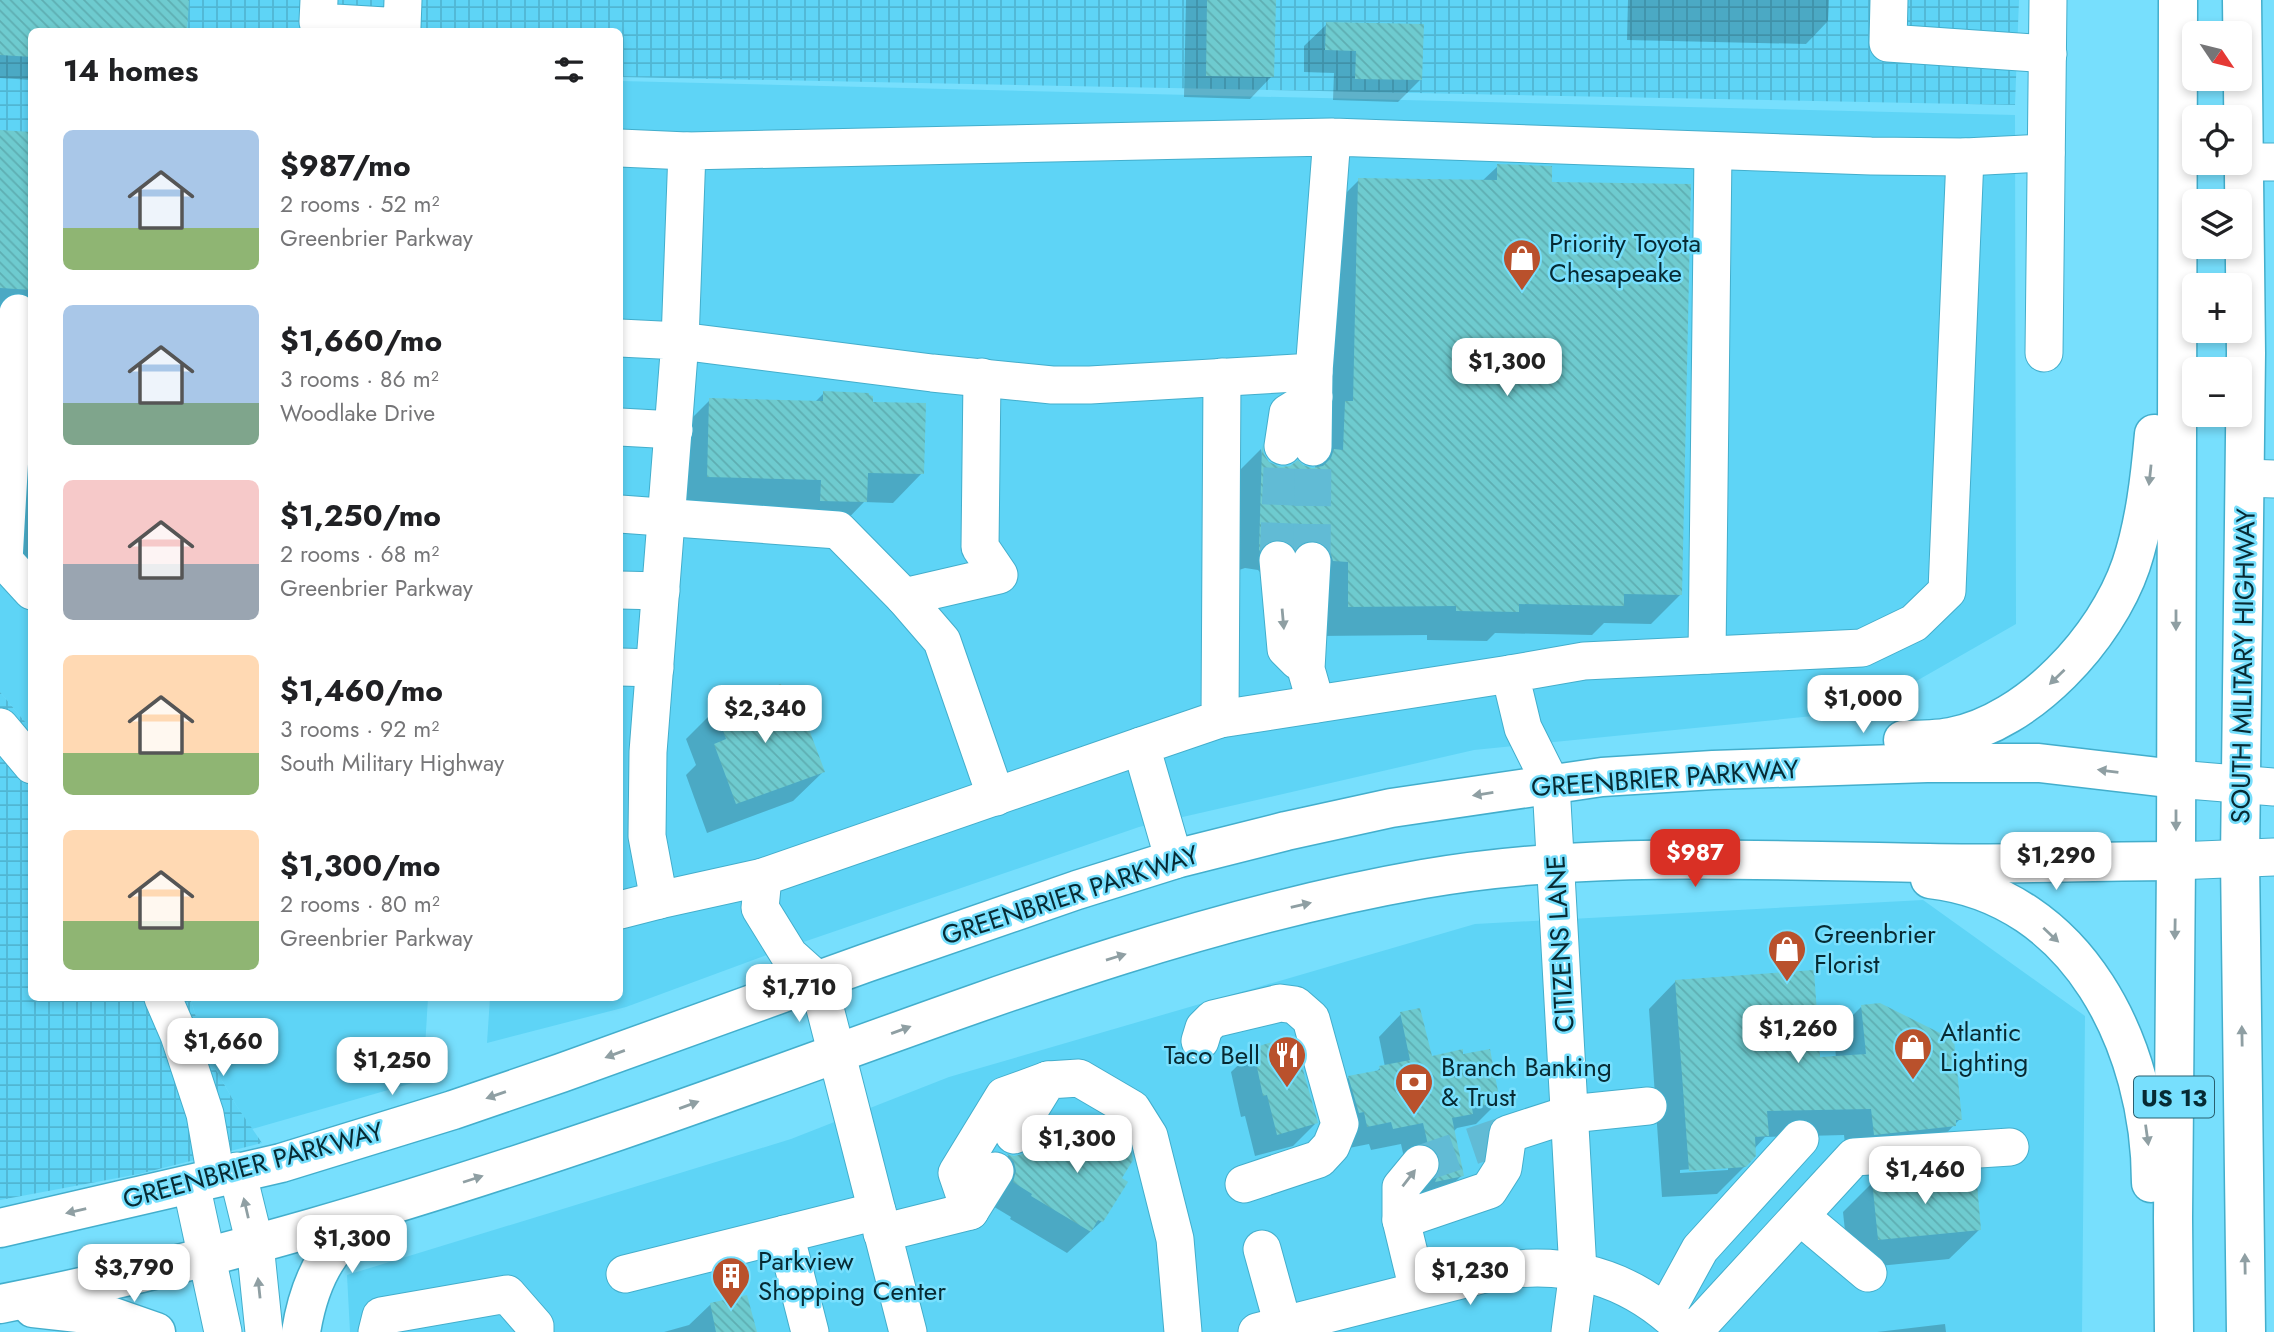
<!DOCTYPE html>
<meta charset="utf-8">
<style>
body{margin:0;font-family:Jost,sans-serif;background:#f2f2f2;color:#202124;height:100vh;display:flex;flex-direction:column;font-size:26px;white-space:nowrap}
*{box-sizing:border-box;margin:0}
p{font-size:23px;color:#757577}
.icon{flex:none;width:38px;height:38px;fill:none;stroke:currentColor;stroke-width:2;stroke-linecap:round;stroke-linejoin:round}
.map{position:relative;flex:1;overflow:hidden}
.sheet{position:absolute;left:28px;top:28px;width:595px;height:973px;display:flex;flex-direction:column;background:#fff;border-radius:10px;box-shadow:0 4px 10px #0003}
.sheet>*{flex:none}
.needle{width:46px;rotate:125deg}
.controls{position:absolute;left:2182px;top:21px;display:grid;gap:14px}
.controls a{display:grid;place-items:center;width:70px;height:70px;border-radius:10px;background:#fff;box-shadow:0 4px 10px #0003;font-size:35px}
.price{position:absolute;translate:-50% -60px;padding:0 16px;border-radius:14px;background:#fff;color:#222;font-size:23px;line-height:46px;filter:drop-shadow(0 2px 4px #0008)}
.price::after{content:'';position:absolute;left:50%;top:42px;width:21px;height:16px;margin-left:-10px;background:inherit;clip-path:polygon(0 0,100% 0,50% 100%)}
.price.selected{background:#d93025;color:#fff}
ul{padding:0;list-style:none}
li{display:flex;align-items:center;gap:21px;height:175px;padding:0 35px}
li span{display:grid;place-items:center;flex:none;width:196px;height:140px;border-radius:10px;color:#555}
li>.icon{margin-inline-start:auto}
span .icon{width:84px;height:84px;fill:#fffc;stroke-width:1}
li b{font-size:30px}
h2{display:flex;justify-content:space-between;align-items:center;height:84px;padding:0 35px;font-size:30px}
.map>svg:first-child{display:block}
</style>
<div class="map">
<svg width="2274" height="1332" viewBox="0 0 2274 1332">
<defs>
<pattern id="industrial-grid" width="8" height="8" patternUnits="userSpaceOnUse" patternTransform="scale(1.75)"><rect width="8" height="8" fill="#5ed4f6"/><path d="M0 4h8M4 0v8" fill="none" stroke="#50b6d3"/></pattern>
<pattern id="building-back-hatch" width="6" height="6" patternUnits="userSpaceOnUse" patternTransform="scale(1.75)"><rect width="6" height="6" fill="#6ecbcf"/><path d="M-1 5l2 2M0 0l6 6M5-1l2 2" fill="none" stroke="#5eaeb2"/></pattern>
</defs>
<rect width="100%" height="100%" fill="#77dffd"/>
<g fill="#5ed4f6">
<path d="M 620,81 L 2015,115 L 2016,624 L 1864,711 L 1474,750 L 1139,827 L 783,949 L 626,1007 L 487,1043 L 490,998 L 620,998 Z"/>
<path d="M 0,266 L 31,268 L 31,729 L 0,692 Z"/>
<path d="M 1923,900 L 2085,1016 L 2082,1332 L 350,1332 L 347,1275 L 791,1139 L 949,1077 L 1475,924 Z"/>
<path d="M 190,998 L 428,998 L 423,1080 L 252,1129 L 236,1105 L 209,1058 Z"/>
</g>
<g fill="url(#industrial-grid)">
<path d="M 0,0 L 2019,0 L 2015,105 L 620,77 L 620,32 L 32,32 L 31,268 L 0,266 Z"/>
<path d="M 0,692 L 31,729 L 32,998 L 190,998 L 209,1058 L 236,1105 L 262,1143 L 139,1174 L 0,1200 Z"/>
</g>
<g fill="#0003" fill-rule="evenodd">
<path d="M 0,0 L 187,0 L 32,32 L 32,80 L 0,78 Z"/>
<path d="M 1186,0 L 1274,0 L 1272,76 L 1250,99 L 1184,97 Z"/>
<path d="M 1628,0 L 1829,0 L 1828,21 L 1806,44 L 1627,40 Z"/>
<path d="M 1327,24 L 1420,80 L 1398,102 L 1333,100 L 1334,73 L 1304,72 L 1304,46 Z"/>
<path d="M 0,132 L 32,134 L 32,562 L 5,561 L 0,315 Z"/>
<path d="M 1498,166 L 1550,183 L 1681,594 L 1651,624 L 1604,623 L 1592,635 L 1495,633 L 1487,641 L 1427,640 L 1427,635 L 1319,636 L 1258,570 L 1245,568 L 1236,571 L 1233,477 L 1261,449 L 1262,455 L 1268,463 L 1280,469 L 1302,467 L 1315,469 L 1329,210 L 1359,180 L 1481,182 Z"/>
<path d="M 824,393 L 922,473 L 893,503 L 864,502 L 836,531 L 679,506 L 680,430 L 710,400 L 814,403 Z"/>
<path d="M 716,709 L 823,772 L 793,801 L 707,833 L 686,775 L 696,765 L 686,739 Z"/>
<path d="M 1676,981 L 1818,1059 L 1836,1058 L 1834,1034 L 1861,1007 L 1960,1119 L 1927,1153 L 1847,1161 L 1844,1135 L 1765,1137 L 1754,1149 L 1745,1166 L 1717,1194 L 1662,1197 L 1649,1009 ZM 1728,1166 L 1728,1170 L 1680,1173 L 1680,1170 Z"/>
<path d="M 1401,1014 L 1431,1058 L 1462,1056 L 1498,1102 L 1476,1124 L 1457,1128 L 1453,1132 L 1462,1175 L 1439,1198 L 1414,1203 L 1401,1144 L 1371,1150 L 1369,1144 L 1344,1149 L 1327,1100 L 1349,1077 L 1376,1072 L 1380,1068 L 1385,1067 L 1379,1037 Z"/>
<path d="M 1254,1050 L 1315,1124 L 1293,1146 L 1255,1156 L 1245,1116 L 1241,1117 L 1231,1072 Z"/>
<path d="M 1078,1121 L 1120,1179 L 1102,1221 L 1067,1253 L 1010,1219 L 1011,1217 L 991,1205 L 986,1178 L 1008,1156 L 1048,1157 L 1056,1144 Z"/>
<path d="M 1873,1182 L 1958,1187 L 1979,1230 L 1949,1259 L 1849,1269 L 1843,1212 Z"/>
<path d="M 711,1304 L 756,1332 L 664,1332 L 689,1325 Z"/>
<path d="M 1945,1324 L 1946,1332 L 1877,1332 Z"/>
</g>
<g fill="url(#building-back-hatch)">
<path d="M 0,0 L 189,0 L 187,32 L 32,32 L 32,57 L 0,55 Z"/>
<path d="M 1207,0 L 1276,0 L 1274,77 L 1206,76 Z"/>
<path d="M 1326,22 L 1424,24 L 1422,80 L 1355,79 L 1356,51 L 1325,50 Z"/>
<path d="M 0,130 L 32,132 L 32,290 L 0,288 Z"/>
<path d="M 1497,164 L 1552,166 L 1552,182 L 1691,184 L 1682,595 L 1624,594 L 1624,606 L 1519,604 L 1519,612 L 1456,611 L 1456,606 L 1348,607 L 1348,562 L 1333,561 L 1330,551 L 1323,543 L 1312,540 L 1303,542 L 1295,548 L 1287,541 L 1275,539 L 1267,542 L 1259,551 L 1262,445 L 1264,454 L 1269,462 L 1281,467 L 1290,466 L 1298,460 L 1303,465 L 1312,468 L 1323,466 L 1331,458 L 1334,449 L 1343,450 L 1345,401 L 1353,401 L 1358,178 L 1497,180 Z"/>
<path d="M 823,391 L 869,393 L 869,395 L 873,396 L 873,402 L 926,403 L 924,474 L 868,473 L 867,502 L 820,501 L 821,480 L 707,477 L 709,398 L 823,401 Z"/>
<path d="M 781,684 L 793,717 L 803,713 L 825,772 L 736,804 L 714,744 L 726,739 L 715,708 Z"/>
<path d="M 1814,970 L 1820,1057 L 1866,1054 L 1861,1005 L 1880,1003 L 1954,1040 L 1962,1120 L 1956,1120 L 1956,1126 L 1874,1135 L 1871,1109 L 1767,1111 L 1769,1136 L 1755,1137 L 1756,1156 L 1746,1167 L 1689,1171 L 1675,980 Z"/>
<path d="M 1420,1008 L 1432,1056 L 1463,1049 L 1463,1054 L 1490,1049 L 1500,1102 L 1472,1108 L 1473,1114 L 1452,1118 L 1464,1176 L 1435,1182 L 1441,1168 L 1440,1157 L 1434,1148 L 1428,1145 L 1423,1123 L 1393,1129 L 1391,1122 L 1367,1127 L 1364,1112 L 1359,1113 L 1348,1076 L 1380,1070 L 1379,1066 L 1410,1060 L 1400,1012 Z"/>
<path d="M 1288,1037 L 1288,1039 L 1294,1038 L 1318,1123 L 1277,1135 L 1267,1095 L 1263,1096 L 1253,1048 Z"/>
<path d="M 1078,1119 L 1131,1151 L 1133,1160 L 1122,1178 L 1128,1182 L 1103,1222 L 1098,1220 L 1091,1232 L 1031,1196 L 1032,1194 L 1013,1182 L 1016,1171 L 1014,1162 L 1007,1154 L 1014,1156 L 1023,1154 L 1032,1146 L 1054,1159 Z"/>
<path d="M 1959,1172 L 1960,1185 L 1977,1184 L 1981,1230 L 1878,1240 L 1872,1180 Z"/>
<path d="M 747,1295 L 757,1332 L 716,1332 L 710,1303 Z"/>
</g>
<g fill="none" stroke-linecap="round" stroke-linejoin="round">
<g stroke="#61bbd5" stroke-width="37" stroke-dasharray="37 18" stroke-linecap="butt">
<path d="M 1278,560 L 1283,446"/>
<path d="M 1312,561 L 1313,447"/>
<path d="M 1420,1164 L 1508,1134"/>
</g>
<defs>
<g id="minor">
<path d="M 319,0 L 318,22 L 402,27 L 403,0"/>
<path d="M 1889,0 L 1888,43 L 2048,54"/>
<path d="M 1332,137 L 1314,372 L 1090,385 L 1052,385 L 932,373 L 680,341 L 687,151 L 1332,137 L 1871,156 L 1965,157 L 2046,153"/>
<path d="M 620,148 L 687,151"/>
<path d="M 2244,162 L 2274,162"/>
<path d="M 620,338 L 680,341 L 648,752 L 647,836 L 659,900 L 763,877"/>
<path d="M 2044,353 L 2048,0"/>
<path d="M 620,427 L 674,430"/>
<path d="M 1283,446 L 1288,413 L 1314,397"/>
<path d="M 1313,447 L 1314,372"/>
<path d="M 2245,478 L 2274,479"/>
<path d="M 620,514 L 838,530 L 904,597 L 999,575 L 980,547 L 982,377"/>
<path d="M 0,556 L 32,591"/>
<path d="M 1278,560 L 1286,649 L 1298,661"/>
<path d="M 4,561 L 18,313"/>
<path d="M 1312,561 L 1306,669 L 1316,704"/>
<path d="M 620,590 L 661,591"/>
<path d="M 904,597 L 942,641 L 996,797"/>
<path d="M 1707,655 L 1713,151"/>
<path d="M 620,667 L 655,668"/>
<path d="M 1220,719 L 1510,674"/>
<path d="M 0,727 L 32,765"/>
<path d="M 2176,779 L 2274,787"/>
<path d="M 1174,860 L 1141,746 L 1220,719 L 1222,377"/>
<path d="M 2176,861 L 2274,857"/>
<path d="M 620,910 L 659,900"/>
<path d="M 163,998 L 179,1035 L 205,1114 L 216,1177"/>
<path d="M 1200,1041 L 1204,1028 L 1213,1019 L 1280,1003 L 1295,1005 L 1311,1019 L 1340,1124 L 1331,1146 L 1319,1159 L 1244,1184"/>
<path d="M 1014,1135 L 1048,1080 L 1079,1078 L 1132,1109 L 1149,1136 L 1175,1239 L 1183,1332"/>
<path d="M 237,1171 L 255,1244 L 264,1332"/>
<path d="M 191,1184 L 223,1332"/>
<path d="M 970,1211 L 957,1173 L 1004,1096 L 1048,1080"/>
<path d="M 1800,1216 L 1868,1273"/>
<path d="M 1401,1220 L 1489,1190 L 1503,1168 L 1508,1134 L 1570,1114 L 1648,1106"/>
<path d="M 882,1233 L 970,1211 L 995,1171"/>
<path d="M 785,1234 L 810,1332"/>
<path d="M 1262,1249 L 1283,1325"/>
<path d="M 625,1274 L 877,1211"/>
<path d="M 1418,1290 L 1401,1220 L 1401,1187 L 1420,1164"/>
<path d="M 1666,1311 L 1700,1249 L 1800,1139"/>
<path d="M 377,1332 L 381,1316 L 507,1294 L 535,1326 L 535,1332"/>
<path d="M 908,1332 L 818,981 L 789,955 L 760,908 L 763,877 L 1141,746"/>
<path d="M 1257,1332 L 1492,1272 C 1568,1259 1632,1277 1686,1332"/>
<path d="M 1570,1332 L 1578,1271 L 1551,784 L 1523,728 L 1510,674 L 1584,661 L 1862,648 L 1914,623 L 1947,591 L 1965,157"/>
<path d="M 1693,1332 L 1854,1157 L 2010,1147"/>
</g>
<g id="major">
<path d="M 2242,0 L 2246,353 L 2240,859 L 2246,1332"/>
<path d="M 1903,740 C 1919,740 1936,740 1951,737 C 2029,722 2106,638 2131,565 C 2145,523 2150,478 2154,434"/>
<path d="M 1930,879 C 2079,896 2151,1047 2151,1183"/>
<path d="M 0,1228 L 281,1163 L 453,1110 L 561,1073 L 866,963 L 1077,890 L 1179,858 L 1286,831 L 1391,808 L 1602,777 L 1713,770 L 1927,763 L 2039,763 L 2176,779"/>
<path d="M 0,1304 C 210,1263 416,1200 618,1131 C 884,1041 1145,928 1423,879 C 1590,850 1760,861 1929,863 C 2011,865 2094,861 2176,861"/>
<path d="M 33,1308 L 113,1317 L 156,1332"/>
<path d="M 301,1332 C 306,1301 316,1269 337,1245 C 347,1234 361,1225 372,1216"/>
<path d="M 2174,1332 L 2173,1218 L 2176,861 L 2178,0"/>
</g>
</defs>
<use href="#minor" stroke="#43aecc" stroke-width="39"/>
<use href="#major" stroke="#43aecc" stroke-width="41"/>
<use href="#minor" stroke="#fff" stroke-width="37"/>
<use href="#major" stroke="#fff" stroke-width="38"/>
</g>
<defs><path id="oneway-solid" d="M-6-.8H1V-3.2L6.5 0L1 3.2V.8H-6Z" transform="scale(1.75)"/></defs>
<g fill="#8f9fa3">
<use href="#oneway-solid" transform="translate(2150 475) rotate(96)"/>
<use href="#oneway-solid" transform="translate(1283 619) rotate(85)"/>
<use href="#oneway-solid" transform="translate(2176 620) rotate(90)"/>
<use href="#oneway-solid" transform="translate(2057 677) rotate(136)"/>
<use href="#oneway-solid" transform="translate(2108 771) rotate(-173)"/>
<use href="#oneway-solid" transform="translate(1483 794) rotate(171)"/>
<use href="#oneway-solid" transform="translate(2176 820) rotate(90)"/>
<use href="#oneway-solid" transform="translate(1301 905) rotate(-13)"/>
<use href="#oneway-solid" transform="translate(2175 929) rotate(91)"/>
<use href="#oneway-solid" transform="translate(2051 935) rotate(43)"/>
<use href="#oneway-solid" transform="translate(1116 957) rotate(-17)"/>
<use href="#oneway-solid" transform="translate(901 1030) rotate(-20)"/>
<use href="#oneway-solid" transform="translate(2242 1036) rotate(-91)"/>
<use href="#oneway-solid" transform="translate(615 1054) rotate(160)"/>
<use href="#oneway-solid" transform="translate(496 1095) rotate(161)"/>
<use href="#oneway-solid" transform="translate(689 1105) rotate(-20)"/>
<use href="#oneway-solid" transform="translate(2147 1135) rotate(82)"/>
<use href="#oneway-solid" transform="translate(1409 1178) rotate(-52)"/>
<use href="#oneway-solid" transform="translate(473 1179) rotate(-18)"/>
<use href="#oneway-solid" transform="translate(246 1208) rotate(-103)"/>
<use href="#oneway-solid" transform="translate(76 1211) rotate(167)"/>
<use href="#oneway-solid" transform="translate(2245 1264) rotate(-91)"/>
<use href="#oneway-solid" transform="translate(259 1288) rotate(-96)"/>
</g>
<defs>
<symbol id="shop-pin" viewBox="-11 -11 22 30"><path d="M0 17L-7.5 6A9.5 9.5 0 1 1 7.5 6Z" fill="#b9512c" stroke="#77dffd"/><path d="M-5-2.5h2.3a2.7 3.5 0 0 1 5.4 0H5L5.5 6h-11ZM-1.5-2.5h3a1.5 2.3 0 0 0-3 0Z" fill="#fff"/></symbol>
<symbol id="restaurant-pin" viewBox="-11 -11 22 30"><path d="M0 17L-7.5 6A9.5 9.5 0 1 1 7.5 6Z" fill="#b9512c" stroke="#77dffd"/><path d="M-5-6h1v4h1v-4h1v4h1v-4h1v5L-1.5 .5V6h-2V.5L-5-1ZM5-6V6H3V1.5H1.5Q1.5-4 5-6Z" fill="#fff"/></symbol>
<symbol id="bank-pin" viewBox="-11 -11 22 30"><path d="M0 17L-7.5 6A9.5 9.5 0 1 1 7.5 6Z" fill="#b9512c" stroke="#77dffd"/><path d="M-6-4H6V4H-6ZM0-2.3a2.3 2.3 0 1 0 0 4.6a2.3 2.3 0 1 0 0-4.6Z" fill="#fff"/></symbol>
<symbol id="building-pin" viewBox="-11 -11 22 30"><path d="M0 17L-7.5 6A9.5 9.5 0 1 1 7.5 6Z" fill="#b9512c" stroke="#77dffd"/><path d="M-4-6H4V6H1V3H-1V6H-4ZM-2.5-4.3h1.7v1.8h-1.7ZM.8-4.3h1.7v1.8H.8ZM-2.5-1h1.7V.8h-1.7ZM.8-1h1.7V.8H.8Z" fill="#fff"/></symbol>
</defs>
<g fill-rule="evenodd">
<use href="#shop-pin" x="1500" y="236" width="44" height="60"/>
<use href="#shop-pin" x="1765" y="927" width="44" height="60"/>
<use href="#shop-pin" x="1891" y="1025" width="44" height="60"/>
<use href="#restaurant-pin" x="1265" y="1033" width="44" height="60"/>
<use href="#bank-pin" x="1392" y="1060" width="44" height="60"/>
<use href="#building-pin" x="709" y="1254" width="44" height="60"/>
</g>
<g text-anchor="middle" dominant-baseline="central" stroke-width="5" stroke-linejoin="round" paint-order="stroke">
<rect fill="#77dffd" stroke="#296070" stroke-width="2" x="2134" y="1076.5" width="80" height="41" rx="5"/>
<g font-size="24" font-weight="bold" fill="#072a33">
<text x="2174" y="1097">US 13</text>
</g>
<g font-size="26" fill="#072a33" stroke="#77dffd" text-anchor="start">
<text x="1549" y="243">Priority Toyota<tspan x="1549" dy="30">Chesapeake</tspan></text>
<text x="1814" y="934">Greenbrier<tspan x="1814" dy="30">Florist</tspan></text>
<text x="1940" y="1032">Atlantic<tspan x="1940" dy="30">Lighting</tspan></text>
<text x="1260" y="1055" text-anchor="end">Taco Bell</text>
<text x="1441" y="1067">Branch Banking<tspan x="1441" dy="30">&amp; Trust</tspan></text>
<text x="758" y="1261">Parkview<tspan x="758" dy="30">Shopping Center</tspan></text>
</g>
<g font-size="26" fill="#072a33" stroke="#77dffd">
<text transform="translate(2243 666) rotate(-89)">SOUTH MILITARY HIGHWAY</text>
<text transform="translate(1665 778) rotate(-4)">GREENBRIER PARKWAY</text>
<text transform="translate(1070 895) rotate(-18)">GREENBRIER PARKWAY</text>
<text transform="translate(1560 944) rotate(-93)">CITIZENS LANE</text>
<text transform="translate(253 1165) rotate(-15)">GREENBRIER PARKWAY</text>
</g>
</g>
</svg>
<div class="controls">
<a><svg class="needle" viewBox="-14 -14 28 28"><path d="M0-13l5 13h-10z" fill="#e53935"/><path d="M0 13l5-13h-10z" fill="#757577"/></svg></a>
<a><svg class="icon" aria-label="locate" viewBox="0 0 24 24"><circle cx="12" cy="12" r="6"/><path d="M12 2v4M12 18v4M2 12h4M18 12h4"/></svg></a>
<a><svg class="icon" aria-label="layers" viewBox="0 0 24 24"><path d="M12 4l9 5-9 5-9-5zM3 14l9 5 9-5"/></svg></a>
<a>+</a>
<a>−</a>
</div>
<b class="price" style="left:1507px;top:398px">$1,300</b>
<b class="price" style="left:1863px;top:735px">$1,000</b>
<b class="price" style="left:765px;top:745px">$2,340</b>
<b class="price selected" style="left:1695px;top:889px">$987</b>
<b class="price" style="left:2056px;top:892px">$1,290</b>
<b class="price" style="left:799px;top:1024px">$1,710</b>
<b class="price" style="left:1798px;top:1065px">$1,260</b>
<b class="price" style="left:223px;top:1078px">$1,660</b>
<b class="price" style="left:392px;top:1097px">$1,250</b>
<b class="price" style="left:1077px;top:1175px">$1,300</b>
<b class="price" style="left:1925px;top:1206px">$1,460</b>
<b class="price" style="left:352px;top:1275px">$1,300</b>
<b class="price" style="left:134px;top:1304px">$3,790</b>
<b class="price" style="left:1470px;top:1307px">$1,230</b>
<section class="sheet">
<h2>14 homes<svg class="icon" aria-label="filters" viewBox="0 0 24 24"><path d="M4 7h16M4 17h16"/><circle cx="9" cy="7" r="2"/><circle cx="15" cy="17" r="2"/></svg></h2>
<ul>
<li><span style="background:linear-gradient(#a9c7e8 70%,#8fb573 0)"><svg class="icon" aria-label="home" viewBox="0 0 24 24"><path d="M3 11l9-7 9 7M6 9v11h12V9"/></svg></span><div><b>$987/mo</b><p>2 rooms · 52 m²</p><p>Greenbrier Parkway</p></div></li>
<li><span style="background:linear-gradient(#a9c7e8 70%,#7fa58c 0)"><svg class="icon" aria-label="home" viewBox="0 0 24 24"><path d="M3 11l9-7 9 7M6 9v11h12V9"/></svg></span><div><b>$1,660/mo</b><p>3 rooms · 86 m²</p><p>Woodlake Drive</p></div></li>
<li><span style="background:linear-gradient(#f6c9c9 60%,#9aa5b1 0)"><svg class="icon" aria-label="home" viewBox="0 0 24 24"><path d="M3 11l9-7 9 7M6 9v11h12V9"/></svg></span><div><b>$1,250/mo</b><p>2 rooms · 68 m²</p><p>Greenbrier Parkway</p></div></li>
<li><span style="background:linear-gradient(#ffd9b3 70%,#8fb573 0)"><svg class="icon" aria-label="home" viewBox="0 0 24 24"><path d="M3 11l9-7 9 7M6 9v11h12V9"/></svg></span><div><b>$1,460/mo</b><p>3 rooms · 92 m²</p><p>South Military Highway</p></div></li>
<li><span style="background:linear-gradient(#ffd9b3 65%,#8fb573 0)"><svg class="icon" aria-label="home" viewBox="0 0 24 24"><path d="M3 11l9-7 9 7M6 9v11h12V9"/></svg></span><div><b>$1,300/mo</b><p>2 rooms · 80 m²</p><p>Greenbrier Parkway</p></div></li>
</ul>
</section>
</div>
